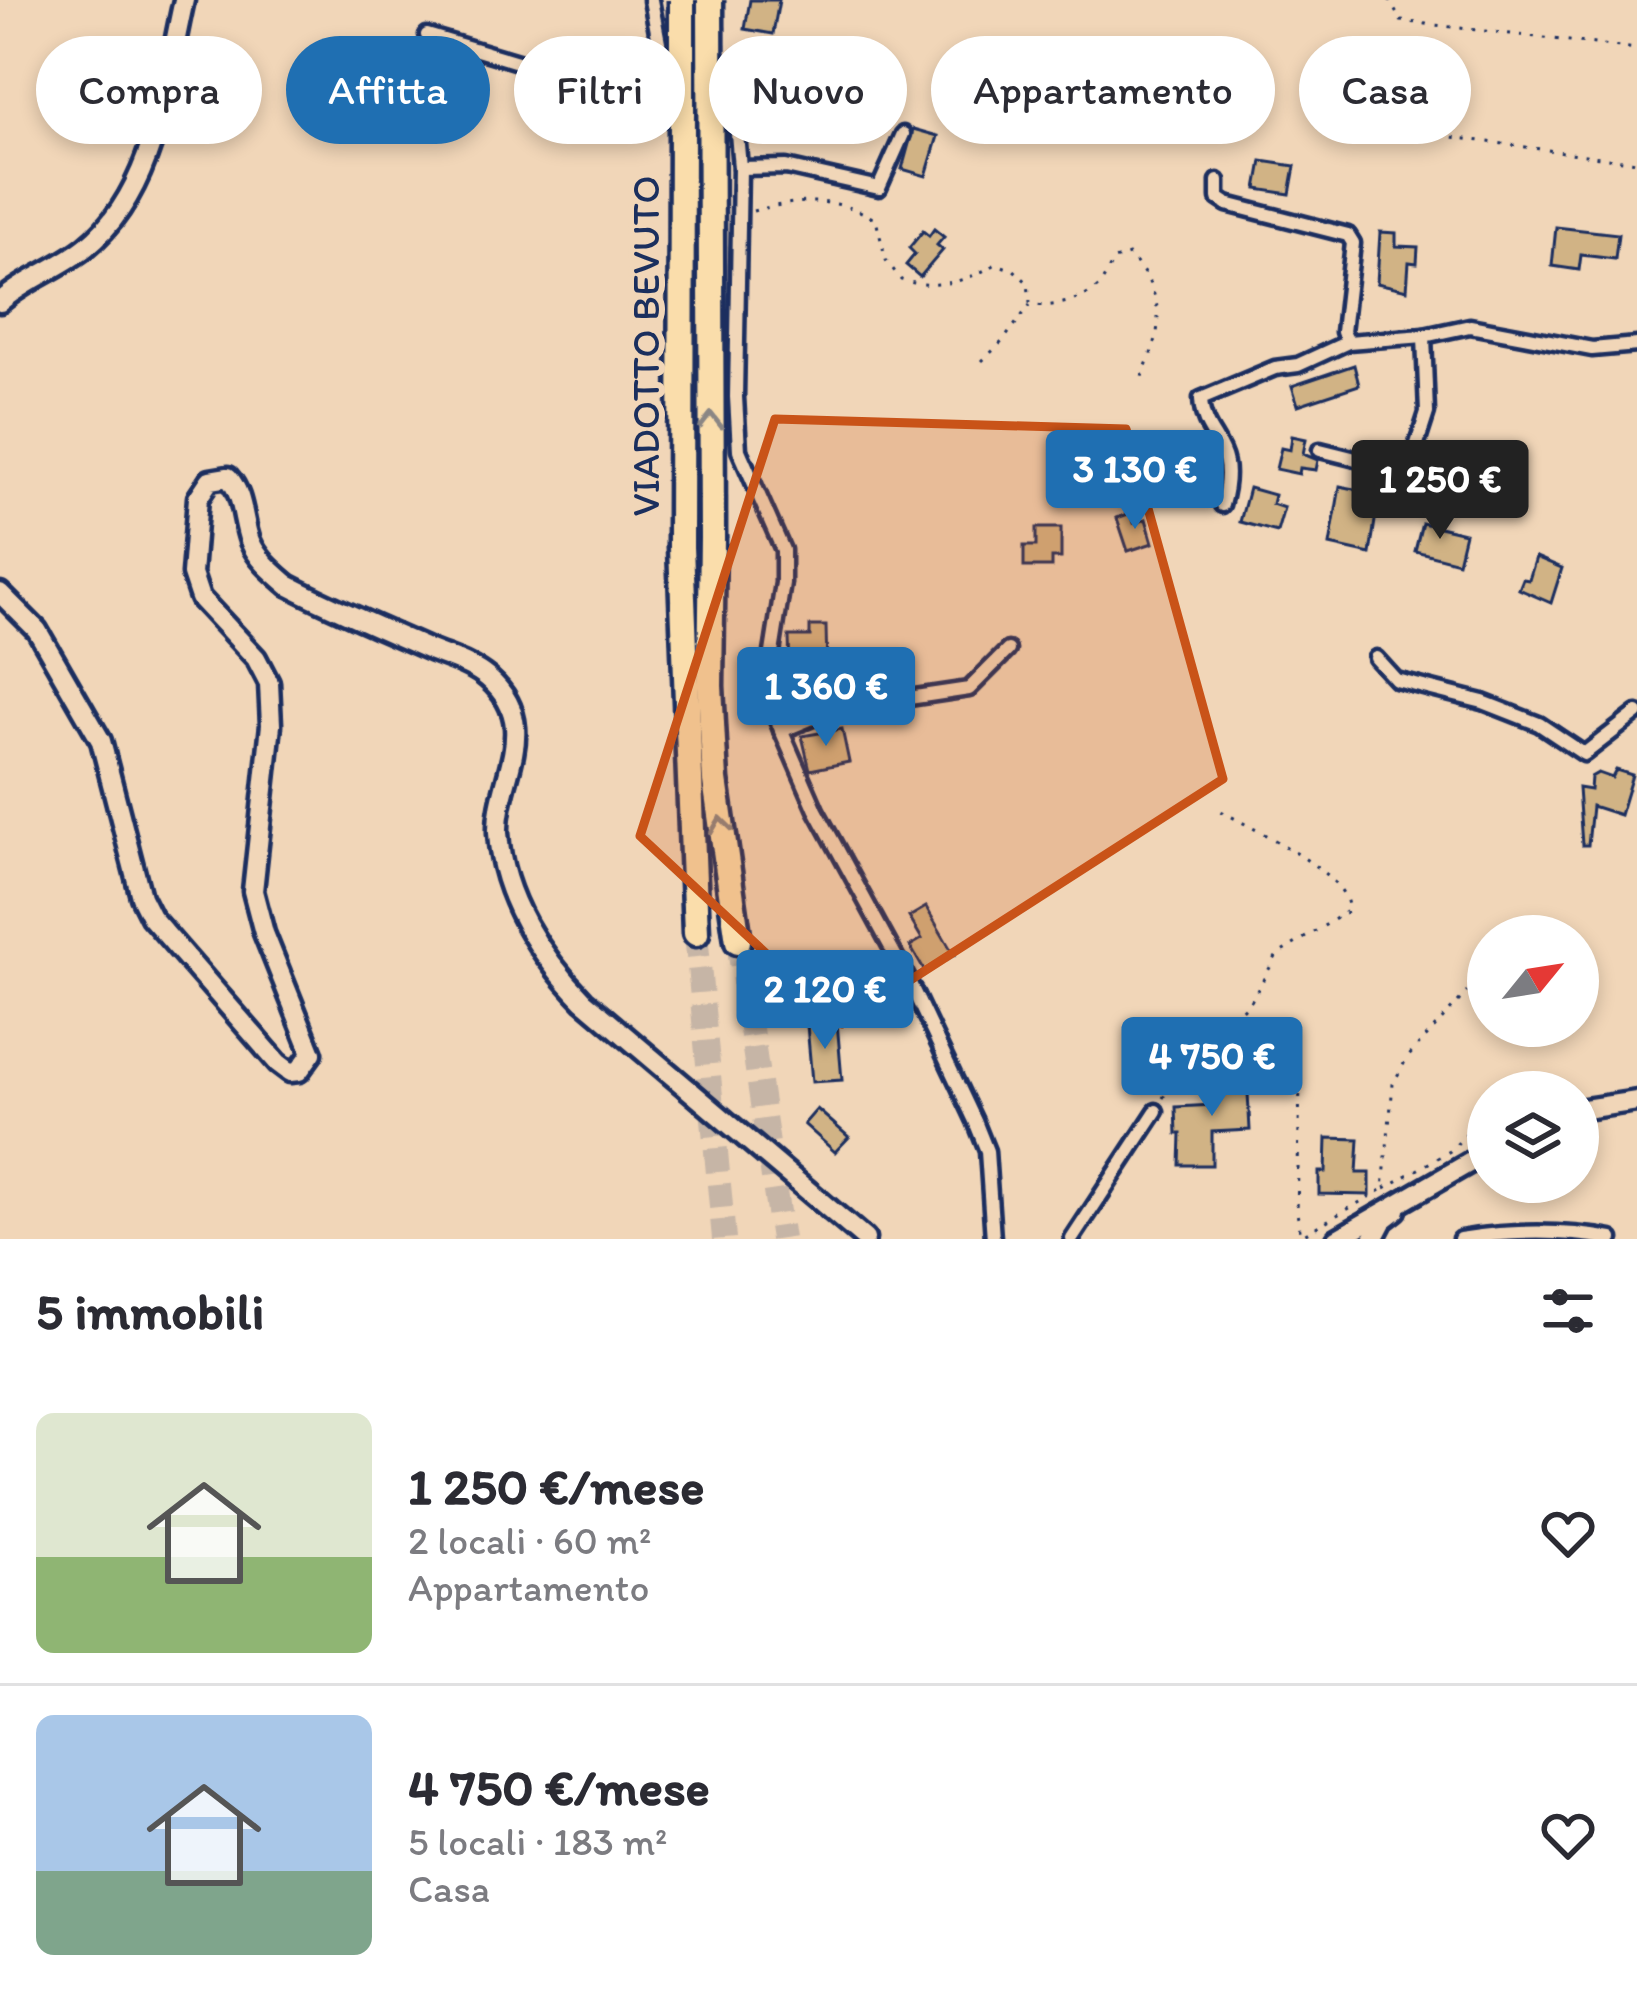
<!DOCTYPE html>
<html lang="it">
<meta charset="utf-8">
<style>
body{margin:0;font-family:Itim,sans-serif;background:#f2f2f3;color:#2b2b33;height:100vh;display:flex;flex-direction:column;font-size:45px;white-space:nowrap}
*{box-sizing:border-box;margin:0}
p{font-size:39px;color:#7c7c81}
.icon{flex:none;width:66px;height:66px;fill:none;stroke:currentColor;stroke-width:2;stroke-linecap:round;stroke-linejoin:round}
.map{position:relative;height:1239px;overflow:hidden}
.drawer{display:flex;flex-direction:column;background:#fff;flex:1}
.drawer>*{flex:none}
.hud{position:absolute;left:36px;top:36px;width:1566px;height:108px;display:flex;gap:24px}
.needle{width:78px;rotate:60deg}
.fabs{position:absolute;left:1467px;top:915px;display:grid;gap:24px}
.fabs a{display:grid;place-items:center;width:132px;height:132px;border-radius:50%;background:#fff;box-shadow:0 6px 18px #0003;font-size:60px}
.price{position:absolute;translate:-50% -102px;padding:0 27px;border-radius:12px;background:#1f6fb2;color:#fff;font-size:39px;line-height:78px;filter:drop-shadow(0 3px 6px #0008)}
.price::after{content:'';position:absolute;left:50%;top:72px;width:36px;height:27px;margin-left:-18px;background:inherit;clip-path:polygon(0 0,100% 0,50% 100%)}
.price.current{background:#222;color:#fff}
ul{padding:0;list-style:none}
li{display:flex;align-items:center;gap:36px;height:300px;padding:0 36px}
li+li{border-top:3px solid #e1e1e2}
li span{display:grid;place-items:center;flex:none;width:336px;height:240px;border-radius:18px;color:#555}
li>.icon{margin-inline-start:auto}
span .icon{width:144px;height:144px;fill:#fffc;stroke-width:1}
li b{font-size:51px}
h2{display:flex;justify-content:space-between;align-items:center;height:144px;padding:0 36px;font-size:51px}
.chip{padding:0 42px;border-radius:54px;background:#fff;box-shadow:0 6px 18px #0003;font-size:42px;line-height:108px}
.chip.current{background:#1f6fb2;color:#fff}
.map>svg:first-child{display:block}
</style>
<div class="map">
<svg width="1637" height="1239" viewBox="0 0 1637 1239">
<rect width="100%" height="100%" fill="#f1d6b8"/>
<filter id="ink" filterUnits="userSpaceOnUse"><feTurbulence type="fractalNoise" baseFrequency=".00833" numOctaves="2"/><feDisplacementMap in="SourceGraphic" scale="24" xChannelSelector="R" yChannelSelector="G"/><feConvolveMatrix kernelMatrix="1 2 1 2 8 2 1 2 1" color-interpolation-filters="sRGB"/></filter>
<g filter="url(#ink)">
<g fill="#d1b385" stroke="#1b2f5e" stroke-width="3">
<path d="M 750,0 L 779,0 L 773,34 L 745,29 Z"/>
<path d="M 1157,100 L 1189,108 L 1184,130 L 1152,122 Z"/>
<path d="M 913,129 L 938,136 L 926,176 L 902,169 Z"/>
<path d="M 1262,161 L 1295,166 L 1290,194 L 1257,189 Z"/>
<path d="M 1556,227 L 1618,234 L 1615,259 L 1581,255 L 1579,270 L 1552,266 Z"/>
<path d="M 934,229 L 944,237 L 937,245 L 943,250 L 920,277 L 906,265 L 915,254 L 909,248 L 923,231 L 929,236 Z"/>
<path d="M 1380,232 L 1396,233 L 1396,246 L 1418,247 L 1417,263 L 1409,262 L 1407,290 L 1377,283 Z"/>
<path d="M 1354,365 L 1359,385 L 1298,405 L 1292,386 Z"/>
<path d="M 1292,436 L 1306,439 L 1303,454 L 1318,460 L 1316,470 L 1300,468 L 1299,474 L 1276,469 L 1281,448 L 1290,450 Z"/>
<path d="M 1340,486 L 1379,494 L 1370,554 L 1330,545 Z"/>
<path d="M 1249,488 L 1274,495 L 1272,504 L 1284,508 L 1277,532 L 1240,522 Z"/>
<path d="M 1131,513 L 1134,523 L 1146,519 L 1153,543 L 1128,551 L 1117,518 Z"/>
<path d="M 1422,523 L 1465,533 L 1458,562 L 1415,551 Z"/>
<path d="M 1036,528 L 1061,528 L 1061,558 L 1052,558 L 1052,567 L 1024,567 L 1024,546 L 1036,546 Z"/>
<path d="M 1536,557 L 1562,568 L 1551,603 L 1519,589 L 1523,579 L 1529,580 Z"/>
<path d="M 810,626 L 826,626 L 827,670 L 790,670 L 789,636 L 810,636 Z"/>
<path d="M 842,729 L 849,762 L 810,770 L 802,736 Z"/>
<path d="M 1616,770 L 1632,775 L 1620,815 L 1592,806 L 1588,845 L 1582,845 L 1578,788 L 1590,790 L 1591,777 L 1598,773 L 1612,778 Z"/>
<path d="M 926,907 L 954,955 L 925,972 L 910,946 L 922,939 L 909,917 Z"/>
<path d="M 837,1022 L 842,1080 L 812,1082 L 807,1025 Z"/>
<path d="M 1236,1068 L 1237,1093 L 1248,1093 L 1250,1130 L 1212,1132 L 1212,1165 L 1180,1165 L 1181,1134 L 1177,1134 L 1176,1107 L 1214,1105 L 1212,1069 Z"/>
<path d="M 817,1109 L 849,1137 L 835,1152 L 804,1124 Z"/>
<path d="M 1327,1138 L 1359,1139 L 1357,1173 L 1370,1173 L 1370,1195 L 1319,1194 L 1319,1172 L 1326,1172 Z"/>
</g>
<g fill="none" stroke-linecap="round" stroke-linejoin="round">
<g stroke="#c6b5a6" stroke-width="24" stroke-dasharray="24 12" stroke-linecap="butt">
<path d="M 696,933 L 724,1239"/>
<path d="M 738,941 L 782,1239"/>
</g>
<defs>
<g id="minor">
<path d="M 651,0 L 662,58 L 708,99"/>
<path d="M 427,35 L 551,72 L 709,100 L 728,106 L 736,121 L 740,168 L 736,397 L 739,450 L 783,550 L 783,583 L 768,678 L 772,709 L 816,810 L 907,977 L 975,1121 L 987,1151 L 993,1239"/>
<path d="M 740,168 L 786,167 L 879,188 L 903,134"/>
<path d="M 1218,181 L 1218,198 L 1227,204 L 1348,235 L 1353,243 L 1343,332 L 1348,342 L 1424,336"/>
<path d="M 1320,450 L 1408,472 L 1427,413 L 1424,336 L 1470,326 L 1592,349 L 1637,345"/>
<path d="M 1222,505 C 1240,441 1203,443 1201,399 L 1275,368 L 1298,365 L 1348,342"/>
<path d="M 1376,658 L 1396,680 L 1483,702 L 1539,724 L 1584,754 L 1637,713"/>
<path d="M 781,731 L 835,709 L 969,689 L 1008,650"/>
<path d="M 1072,1239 L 1156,1111"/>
<path d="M 1460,1239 C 1510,1231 1561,1230 1612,1239"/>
</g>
<g id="secondary">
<path d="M 0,302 C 26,279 60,268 86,247 C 157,190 165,82 184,0"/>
<path d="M 0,593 L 37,630 L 101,741 L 141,897 L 151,917 L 278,1063 L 290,1072 L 299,1071 L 312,1053 L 264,933 L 253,891 L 271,725 L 269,683 L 256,658 L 200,598 L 192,574 L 198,498 L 210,480 L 228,477 C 244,495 242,519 250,541 C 258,560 273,572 288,585 C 334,609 383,629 430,650 C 449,658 472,664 488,678 C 544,726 496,778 498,833 C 502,897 541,957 584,1001 L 865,1239"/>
<path d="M 1578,1110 L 1637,1101"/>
<path d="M 1337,1239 L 1488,1152"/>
<path d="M 1373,1239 L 1383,1220 L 1396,1210"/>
</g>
<g id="motorway">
<path d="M 682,113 L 681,547 L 696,933"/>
<path d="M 712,538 L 710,686 L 715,780 L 738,941"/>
</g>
</defs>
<use href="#minor" stroke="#1b2f5e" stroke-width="21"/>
<use href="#secondary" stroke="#1b2f5e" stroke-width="27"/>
<use href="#motorway" stroke="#1b2f5e" stroke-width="33"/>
<g stroke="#1b2f5e" stroke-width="3" stroke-dasharray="3 9" stroke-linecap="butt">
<path d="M 1389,0 L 1401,21 L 1637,49"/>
<path d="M 1429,134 L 1637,162"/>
<path d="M 753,211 C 796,200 837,195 876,220 L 886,260 L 901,280 C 937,290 965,282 996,264 L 1014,270 L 1028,283 L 1030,303 C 1045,311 1087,299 1098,287 C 1104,281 1109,267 1114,260 L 1129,255 C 1151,277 1163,306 1156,338 C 1153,354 1143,368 1140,385"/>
<path d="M 982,361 L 1002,342 L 1030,305"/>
<path d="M 1300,1083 L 1297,1213 L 1301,1234"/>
<path d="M 1163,1098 L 1178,1071 L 1250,1003 L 1277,955 L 1348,911 C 1353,875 1251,828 1221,811"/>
<path d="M 1385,1188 L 1450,1151 L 1488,1112"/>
<path d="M 1295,1239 L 1383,1189 L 1393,1084 L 1407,1058 L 1467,992"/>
</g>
<use href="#minor" stroke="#f1d6b8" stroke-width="12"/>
<use href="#secondary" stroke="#f1d6b8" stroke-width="18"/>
<use href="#motorway" stroke="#faddab" stroke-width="24"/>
<defs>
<g id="motorway-bridge">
<path d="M 710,0 L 712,538"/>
<path d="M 682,113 L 682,0"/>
</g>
</defs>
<use href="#motorway-bridge" stroke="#1b2f5e" stroke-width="33" stroke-linecap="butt"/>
<use href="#motorway-bridge" stroke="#faddab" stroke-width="24"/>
</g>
<defs><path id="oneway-chevron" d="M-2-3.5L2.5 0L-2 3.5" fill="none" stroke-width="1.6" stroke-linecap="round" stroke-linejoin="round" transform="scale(3)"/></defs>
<g stroke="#8a8684">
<use href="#oneway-chevron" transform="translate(711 421) rotate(-90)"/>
<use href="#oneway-chevron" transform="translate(721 825) rotate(-98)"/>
</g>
</g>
<path fill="#c95318" fill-opacity="0.2" stroke="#c95318" stroke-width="9" stroke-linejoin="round" d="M 775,419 L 1126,429 L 1223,779 L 842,1024 L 640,836 Z"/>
<g text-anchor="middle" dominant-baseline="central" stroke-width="12" stroke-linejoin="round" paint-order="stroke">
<g font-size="39" fill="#1b2f5e" stroke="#f1d6b8">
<text transform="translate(645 346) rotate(-90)">VIADOTTO BEVUTO</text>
</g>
</g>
</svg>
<div class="fabs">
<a><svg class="needle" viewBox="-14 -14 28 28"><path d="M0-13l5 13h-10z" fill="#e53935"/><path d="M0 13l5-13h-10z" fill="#7c7c81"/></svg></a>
<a><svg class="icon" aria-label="layers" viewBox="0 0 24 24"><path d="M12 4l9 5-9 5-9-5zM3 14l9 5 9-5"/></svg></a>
</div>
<b class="price" style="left:1135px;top:532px">3 130 €</b>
<b class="price current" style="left:1440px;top:542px">1 250 €</b>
<b class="price" style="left:826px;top:749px">1 360 €</b>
<b class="price" style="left:825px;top:1052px">2 120 €</b>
<b class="price" style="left:1212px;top:1119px">4 750 €</b>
<div class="hud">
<a class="chip">Compra</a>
<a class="chip current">Affitta</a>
<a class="chip">Filtri</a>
<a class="chip">Nuovo</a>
<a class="chip">Appartamento</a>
<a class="chip">Casa</a>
</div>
</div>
<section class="drawer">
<h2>5 immobili<svg class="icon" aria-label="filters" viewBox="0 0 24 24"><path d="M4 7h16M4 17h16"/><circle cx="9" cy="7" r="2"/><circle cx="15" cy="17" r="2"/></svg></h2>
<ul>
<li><span style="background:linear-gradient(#dfe7d0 60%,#8fb573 0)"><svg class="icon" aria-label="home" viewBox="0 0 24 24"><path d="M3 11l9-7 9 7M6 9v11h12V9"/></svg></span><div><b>1 250 €/mese</b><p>2 locali · 60 m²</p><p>Appartamento</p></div><svg class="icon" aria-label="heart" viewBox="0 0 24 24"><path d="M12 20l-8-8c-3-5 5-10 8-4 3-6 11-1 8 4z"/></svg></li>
<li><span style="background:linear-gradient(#a9c7e8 65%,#7fa58c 0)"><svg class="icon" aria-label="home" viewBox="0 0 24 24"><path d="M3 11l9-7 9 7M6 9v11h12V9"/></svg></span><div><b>4 750 €/mese</b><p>5 locali · 183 m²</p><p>Casa</p></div><svg class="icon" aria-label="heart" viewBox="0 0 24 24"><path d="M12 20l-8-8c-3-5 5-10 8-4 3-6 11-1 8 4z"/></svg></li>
</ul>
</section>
